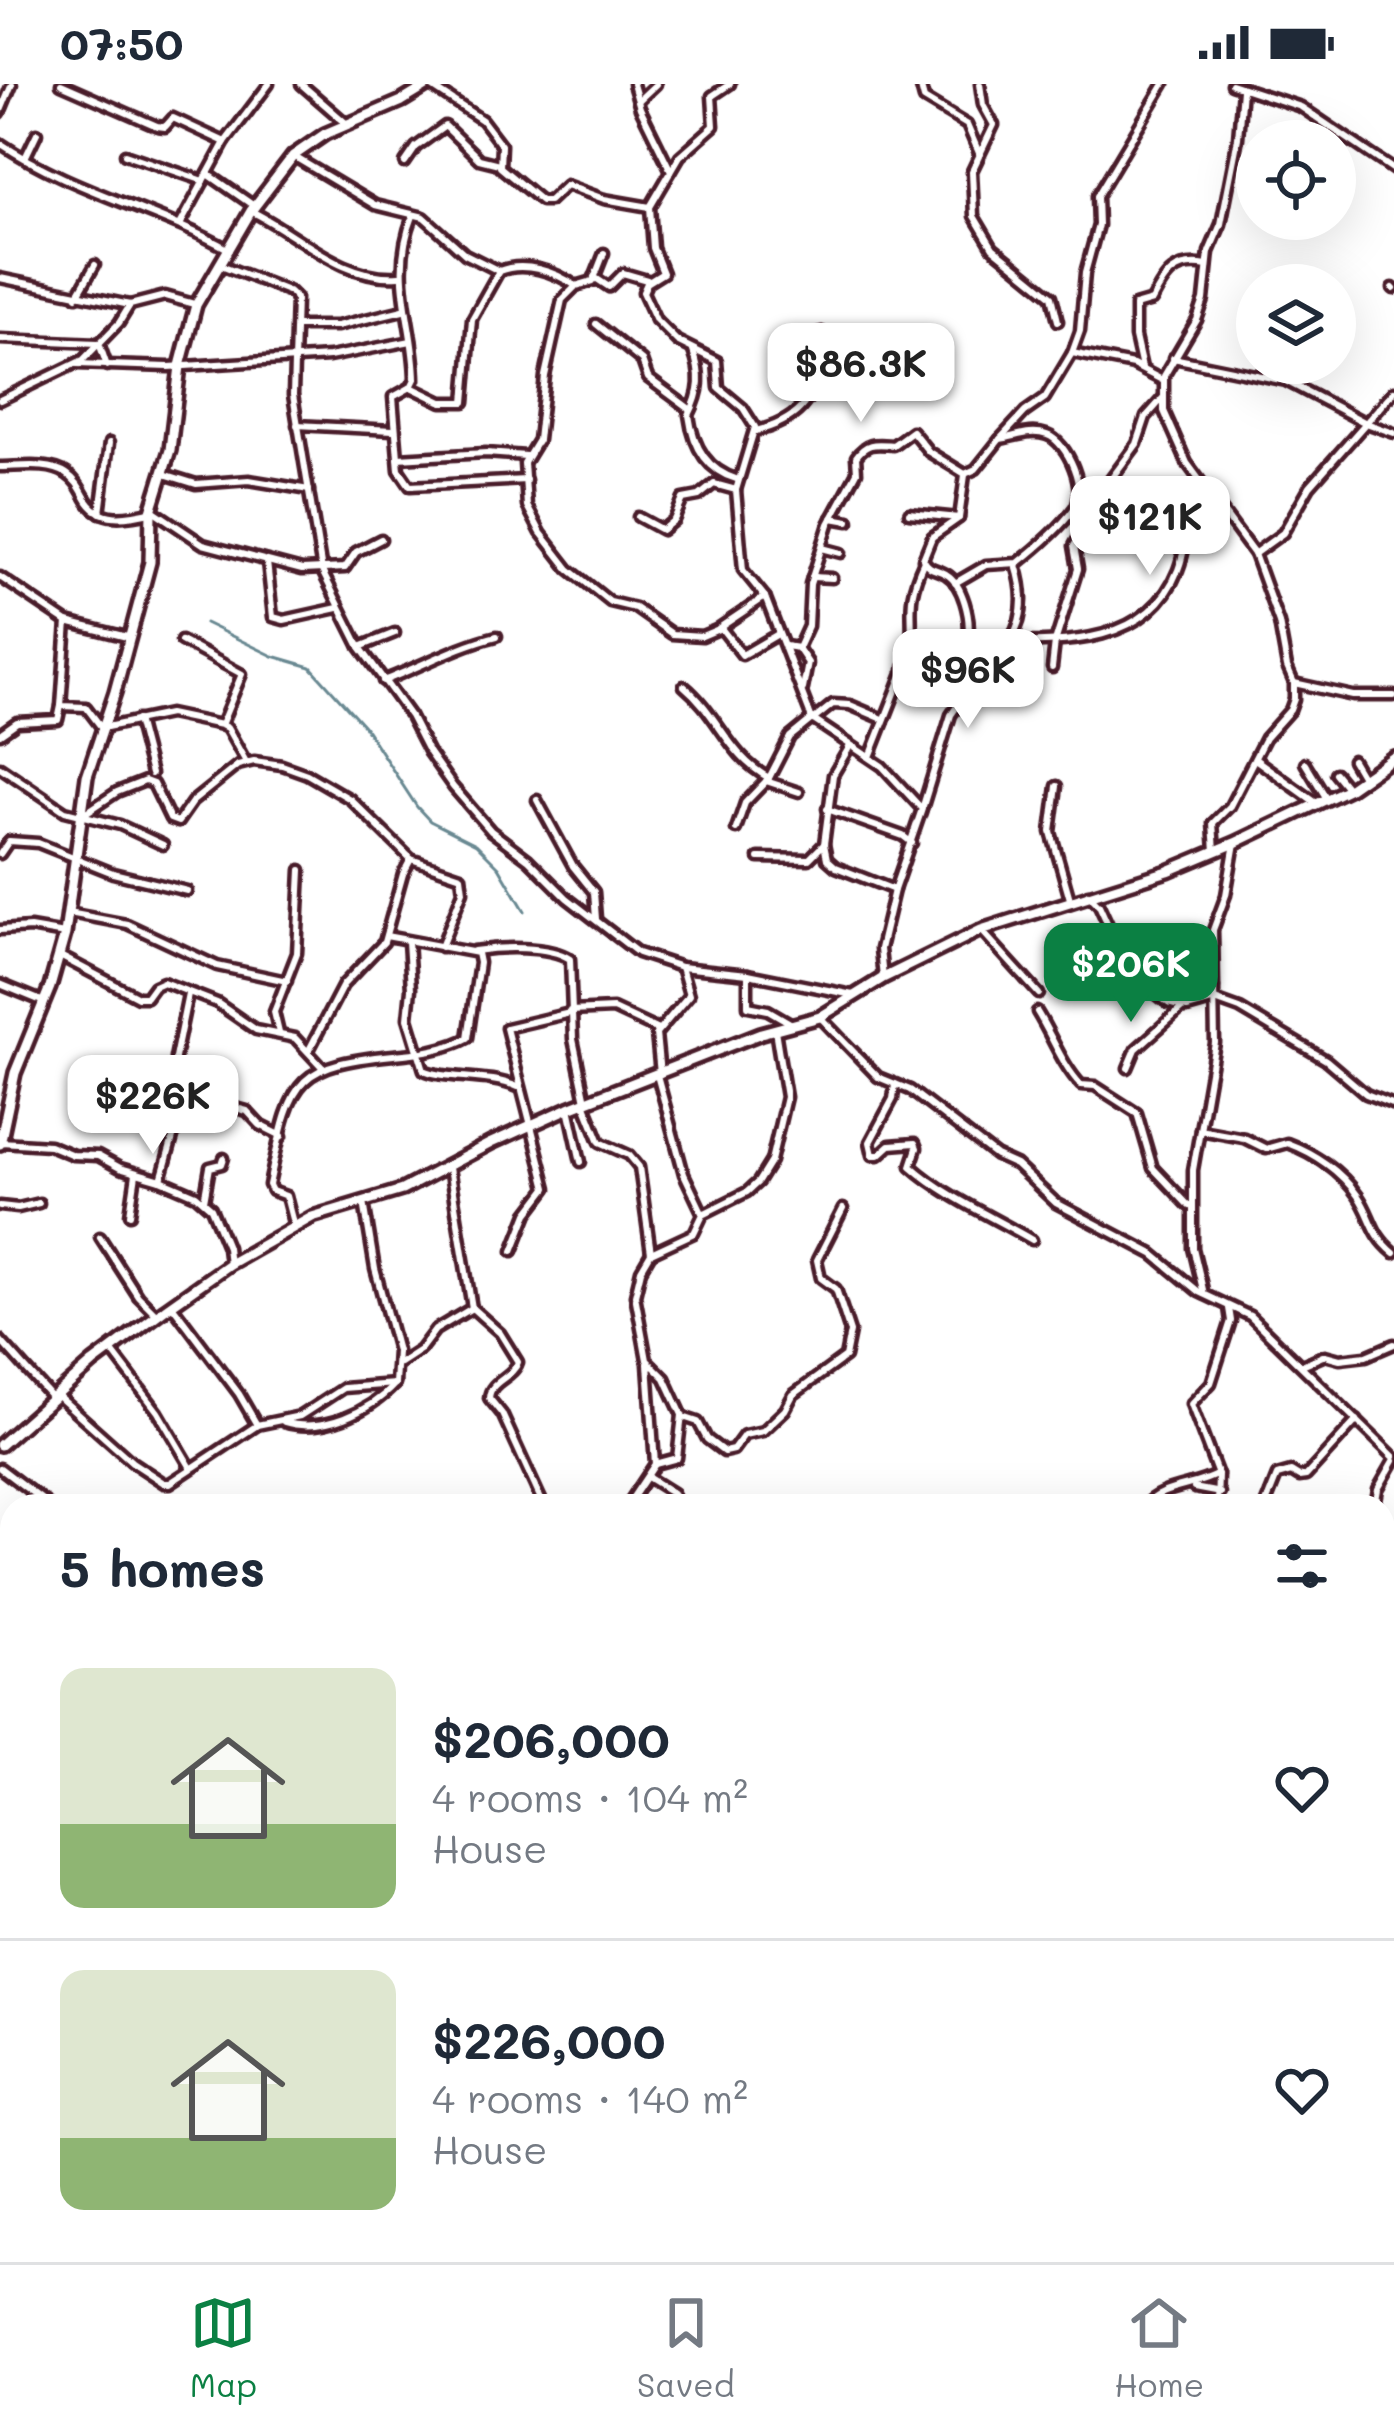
<!DOCTYPE html>
<meta charset="utf-8">
<style>
body{margin:0;font-family:Mali,sans-serif;background:#f2f2f3;color:#1f2937;height:100vh;display:flex;flex-direction:column;font-size:45px;white-space:nowrap}
*{box-sizing:border-box;margin:0}
p{font-size:39px;color:#747a83}
.icon{flex:none;width:66px;height:66px;fill:none;stroke:currentColor;stroke-width:2;stroke-linecap:round;stroke-linejoin:round}
.map{position:relative;flex:1;overflow:hidden}
.drawer{position:absolute;left:0px;top:1410px;width:1395px;height:768px;display:flex;flex-direction:column;background:#fff;border-radius:36px 36px 0 0;box-shadow:0 12px 48px #0002}
.drawer>*{flex:none}
.tools{position:absolute;left:1236px;top:36px;display:grid;gap:24px}
.tools a{display:grid;place-items:center;width:120px;height:120px;border-radius:50%;background:#fff;box-shadow:0 12px 48px #0002;font-size:60px}
.price{position:absolute;translate:-50% -102px;padding:0 27px;border-radius:24px;background:#fff;color:#222;font-size:39px;line-height:78px;filter:drop-shadow(0 3px 6px #0008)}
.price::after{content:'';position:absolute;left:50%;top:72px;width:36px;height:27px;margin-left:-18px;background:inherit;clip-path:polygon(0 0,100% 0,50% 100%)}
.price.on{background:#0b8043;color:#fff}
ul{padding:0;list-style:none}
li{display:flex;align-items:center;gap:36px;height:300px;padding:0 60px}
li+li{border-top:3px solid #e0e1e3}
li span{display:grid;place-items:center;flex:none;width:336px;height:240px;border-radius:24px;color:#555}
li>.icon{margin-inline-start:auto}
span .icon{width:144px;height:144px;fill:#fffc;stroke-width:1}
li b{font-size:51px}
h2{display:flex;justify-content:space-between;align-items:center;height:144px;padding:0 60px;font-size:51px}
.status{display:flex;justify-content:space-between;align-items:center;height:84px;padding:0 60px;background:#fff;direction:ltr}
.status svg{height:33px;fill:currentColor}
.dock{display:flex;justify-content:space-around;align-items:center;height:168px;border-top:3px solid #e0e1e3;background:#fff;font-size:33px;color:#747a83}
.dock a{display:grid;justify-items:center;gap:6px}
.dock .on{color:#0b8043}
.map>svg:first-child{display:block}
</style>
<div class="status"><b>07:50</b><svg viewBox="0 0 49 12"><path d="M0 12V9h3v3zM5 12V6h3v6zM10 12V3h3v9zM15 12V0h3v12zM26 1h20v11H26zM47 4h2v5h-2z"/></svg></div>
<div class="map">
<svg width="1394" height="2178" viewBox="0 0 1394 2178">
<rect width="100%" height="100%" fill="#fff"/>
<filter id="ink" filterUnits="userSpaceOnUse"><feTurbulence type="fractalNoise" baseFrequency=".00833" numOctaves="2"/><feDisplacementMap in="SourceGraphic" scale="24" xChannelSelector="R" yChannelSelector="G"/><feConvolveMatrix kernelMatrix="1 2 1 2 8 2 1 2 1" color-interpolation-filters="sRGB"/></filter>
<g filter="url(#ink)">
<g fill="none" stroke-linecap="round" stroke-linejoin="round">
<path stroke="#698992" stroke-width="3" d="M 205,539 L 273,572 L 311,583 L 364,642 L 417,723 L 430,737 L 476,760 L 499,783 L 525,827"/>
<defs>
<g id="street">
<path d="M 61,0 L 157,42 L 165,43 L 173,34 L 225,58 L 180,141"/>
<path d="M 301,0 L 347,40"/>
<path d="M 633,0 L 640,24 L 671,87"/>
<path d="M 730,0 L 712,12 L 714,42 L 680,72 L 650,123 L 653,164 L 663,189 L 647,199 L 643,208 L 656,236 L 677,257 L 717,277 L 719,304 L 743,324 L 755,343 L 736,406 L 743,486 L 765,513 L 812,635 L 882,682 L 922,725 L 894,806 L 880,865 L 883,894"/>
<path d="M 920,0 L 924,15 L 967,41 L 979,69"/>
<path d="M 980,0 L 983,21 L 994,41 L 972,87 L 974,132 L 993,164 L 1052,212 L 1058,237"/>
<path d="M 1231,0 L 1301,23 L 1394,86"/>
<path d="M 429,1 L 482,36 L 501,61 L 500,83 L 541,117 L 549,117 L 566,101 L 604,115 L 650,123"/>
<path d="M 639,16 L 656,0"/>
<path d="M 0,29 L 12,0"/>
<path d="M 225,58 L 269,0"/>
<path d="M 0,59 C 71,107 156,125 230,166"/>
<path d="M 125,70 L 204,97"/>
<path d="M 293,72 L 375,121 L 424,133 L 465,170 L 499,187 C 524,177 554,187 576,202"/>
<path d="M 25,74 L 37,49"/>
<path d="M 405,79 L 416,63 L 445,42 L 479,75 L 499,80"/>
<path d="M 208,90 L 254,122"/>
<path d="M 251,127 C 298,150 344,197 399,192"/>
<path d="M 413,132 C 389,193 414,236 415,295 L 411,303 L 393,313 L 399,386 L 410,402 L 526,396"/>
<path d="M 604,169 L 593,197 L 576,202 L 562,216 L 545,292 L 538,356 L 524,379 L 527,422 L 541,449 L 569,485 L 610,518 L 635,524 L 672,550 L 702,552 L 721,544 L 742,571 L 778,550"/>
<path d="M 221,181 L 290,208 L 296,214 L 293,311 L 322,487 L 360,563 L 410,632 L 429,669 L 453,703 L 491,747 L 528,775 L 567,814 L 638,869 L 681,883 L 748,890 L 853,911"/>
<path d="M 594,193 L 609,203 L 623,189 L 647,196"/>
<path d="M 0,194 L 130,221 L 165,212 L 194,220"/>
<path d="M 1393,204 L 1394,205"/>
<path d="M 77,212 L 95,181"/>
<path d="M 596,240 L 642,277 L 648,294 L 691,326"/>
<path d="M 297,242 L 337,242 L 403,226"/>
<path d="M 0,255 L 98,259"/>
<path d="M 99,259 L 107,282"/>
<path d="M 693,267 C 702,291 701,308 689,331 C 693,361 706,386 736,395"/>
<path d="M 1072,269 L 1080,247 L 1085,189 L 1098,141 L 1097,112 L 1164,0"/>
<path d="M 1173,274 L 1286,297 L 1366,339 L 1394,349"/>
<path d="M 77,280 L 169,283 L 329,273 L 411,257"/>
<path d="M 1142,284 L 1135,253 L 1135,222 L 1152,217 C 1165,191 1175,176 1207,182"/>
<path d="M 411,303 L 442,318 L 465,318 L 472,235 L 499,187"/>
<path d="M 0,316 L 83,276 L 119,239 L 130,221"/>
<path d="M 297,341 L 393,346"/>
<path d="M 756,347 C 810,334 811,307 834,262 L 822,248 L 803,253"/>
<path d="M 1000,355 L 1025,328 L 1045,314 L 1072,269 L 1133,281 L 1162,296"/>
<path d="M 398,374 L 486,369 L 526,372"/>
<path d="M 0,383 C 20,383 50,378 67,390 C 76,396 80,404 85,413 C 99,440 129,433 154,427 L 203,460 L 302,486 L 345,484 L 356,468 L 381,455"/>
<path d="M 164,390 L 196,400 L 249,396 L 309,406"/>
<path d="M 100,429 L 109,359"/>
<path d="M 909,429 L 959,434"/>
<path d="M 638,433 L 662,446 L 674,436 L 683,415 L 699,412 L 714,400 L 736,406"/>
<path d="M 832,434 L 849,437"/>
<path d="M 822,464 L 841,469"/>
<path d="M 1254,470 L 1283,449 L 1310,402 L 1394,307"/>
<path d="M 267,478 L 273,533 L 284,536 L 338,524"/>
<path d="M 0,493 L 67,538 L 127,553"/>
<path d="M 812,493 L 832,494"/>
<path d="M 67,538 L 61,622 L 86,623 L 102,644 L 169,630 L 221,641 L 227,644 L 246,678"/>
<path d="M 719,544 L 765,513"/>
<path d="M 1011,555 C 1025,533 1024,506 1016,481"/>
<path d="M 181,557 L 242,590 L 221,641"/>
<path d="M 965,558 C 1039,557 1144,572 1178,486 C 1191,453 1180,440 1206,409"/>
<path d="M 785,562 L 798,564 L 808,542 L 810,500 L 829,440 L 857,388 L 856,373 C 867,357 877,360 893,361 L 912,347 L 929,368 L 965,390 L 976,385 L 1000,355 C 1016,353 1030,345 1047,351 C 1068,358 1088,407 1074,425 C 1060,444 1037,464 1018,479 L 986,481 L 955,499"/>
<path d="M 360,563 L 395,549"/>
<path d="M 798,564 L 808,579 L 803,605"/>
<path d="M 910,571 C 916,528 903,522 924,477"/>
<path d="M 1052,584 L 1055,558 L 1078,485 L 1074,462 L 1111,395 L 1137,360 L 1146,333 L 1163,314"/>
<path d="M 383,597 C 422,582 457,562 497,552"/>
<path d="M 1294,599 L 1353,612 L 1394,612"/>
<path d="M 684,602 C 719,631 728,672 769,694"/>
<path d="M 137,636 L 151,690"/>
<path d="M 813,636 L 833,620 L 850,621 L 883,635"/>
<path d="M 0,650 L 17,638 L 58,636 L 61,622"/>
<path d="M 850,662 L 833,691 L 824,760 L 827,775 L 836,783 L 894,806"/>
<path d="M 870,673 L 910,571 L 960,560 L 968,552 C 971,534 963,500 946,490 C 935,484 930,487 923,475 L 932,453 L 959,434 L 965,391"/>
<path d="M 1255,675 L 1315,718"/>
<path d="M 1352,676 L 1362,693"/>
<path d="M 1305,679 L 1327,715"/>
<path d="M 0,683 L 65,727 L 120,741 L 163,761"/>
<path d="M 1335,689 L 1348,705"/>
<path d="M 766,697 L 799,708"/>
<path d="M 1057,702 L 1051,748 L 1070,815"/>
<path d="M 537,716 L 573,782 L 594,808 L 596,835"/>
<path d="M 923,722 L 951,631 L 965,611 L 957,591 L 968,558"/>
<path d="M 827,725 L 903,752 L 912,759"/>
<path d="M 84,730 L 117,708 L 145,697 L 153,700 L 170,735 L 178,738 L 192,718 L 238,681 L 254,677 L 282,681 L 307,690 L 350,715 L 411,775 L 461,792 L 463,807 L 441,863"/>
<path d="M 736,745 L 745,719 L 769,694 L 790,653 L 812,635"/>
<path d="M 1215,767 L 1213,739 L 1230,722 L 1265,654 L 1290,626 L 1294,615 L 1294,599 L 1287,583 L 1279,539 L 1254,470 L 1187,379 L 1164,327 L 1164,292 L 1197,236 L 1204,216 L 1209,168 L 1221,140 L 1238,54 L 1242,5"/>
<path d="M 0,770 L 9,757 L 38,759 L 113,789 L 187,807"/>
<path d="M 759,774 L 809,775 L 824,760"/>
<path d="M 1088,810 L 1099,821 L 1130,889 L 1168,919 L 1187,924 L 1215,916 L 1240,925 L 1326,976 L 1366,1010 L 1394,1021"/>
<path d="M 69,829 L 127,840 L 217,882 L 287,897"/>
<path d="M 0,846 L 30,844 L 65,850"/>
<path d="M 981,846 L 1039,910"/>
<path d="M 1113,852 L 1180,872 L 1214,903"/>
<path d="M 408,857 L 411,905 L 408,934 L 424,986 C 446,996 487,990 518,1003"/>
<path d="M 474,867 C 500,863 549,861 570,875 L 573,955 L 586,1017"/>
<path d="M 60,872 L 138,913 L 146,913 L 154,902 L 163,898 L 217,919 L 256,946 L 295,954 L 322,983"/>
<path d="M 748,890 L 748,922 L 768,926 L 792,940"/>
<path d="M 0,900 L 44,918"/>
<path d="M 188,910 L 175,974 L 175,993 L 199,1014 L 247,1027 L 260,1041 L 282,1052"/>
<path d="M 570,927 L 613,925 L 658,946"/>
<path d="M 1037,928 C 1052,952 1062,981 1081,1001 L 1095,1002 L 1137,1029 L 1153,1084 L 1189,1122"/>
<path d="M 820,933 L 878,993 L 910,1006 L 996,1072 L 1016,1081 L 1056,1119 L 1153,1170 L 1199,1208 L 1250,1232 L 1394,1373"/>
<path d="M 279,949 L 274,928 L 297,869 L 301,786"/>
<path d="M 309,966 L 343,901 L 384,858 L 403,790 L 411,775"/>
<path d="M 1128,984 L 1136,965 L 1182,924"/>
<path d="M 660,990 L 656,950 L 689,911 L 681,883"/>
<path d="M 657,991 L 684,1090 L 703,1130 L 694,1149 L 651,1169 L 641,1186 L 635,1211 L 647,1276 L 665,1294 L 683,1333 L 698,1338 L 707,1355 L 724,1368 L 733,1366 L 744,1351 L 763,1347 L 785,1326 L 793,1311 L 845,1273 L 850,1248 L 836,1205 L 821,1194 L 817,1176 L 843,1125"/>
<path d="M 895,1000 L 893,1015 L 870,1058 L 873,1071 L 879,1071 L 890,1061 L 915,1059 L 917,1064 L 911,1082 C 946,1113 991,1132 1032,1156"/>
<path d="M 584,1018 L 600,1058 L 629,1071 L 639,1083 L 651,1169"/>
<path d="M 569,1024 L 581,1078"/>
<path d="M 1200,1046 L 1244,1054 L 1266,1065 L 1287,1059 C 1314,1069 1341,1087 1358,1112 C 1373,1134 1370,1149 1394,1169"/>
<path d="M 1,1058 L 49,1061 L 73,1071 L 98,1072 L 120,1084 L 161,1096 L 196,1111 L 211,1124 L 227,1163 L 229,1180"/>
<path d="M 449,1084 L 472,1224 L 500,1249 L 518,1278 C 513,1294 490,1296 489,1314 L 502,1330 L 544,1422"/>
<path d="M 161,1096 L 187,1004"/>
<path d="M 204,1117 L 210,1083 L 222,1080 L 224,1074"/>
<path d="M 0,1122 L 18,1124 L 39,1119"/>
<path d="M 130,1130 L 136,1090"/>
<path d="M 703,1130 L 747,1108 L 758,1098 L 771,1077 L 786,1013 L 775,946"/>
<path d="M 294,1143 L 286,1112 L 272,1107 L 269,1101 C 292,995 290,980 404,970 C 425,968 450,964 468,954 L 479,879 L 477,869 L 386,852"/>
<path d="M 100,1153 L 138,1212 L 157,1231"/>
<path d="M 513,1167 L 528,1129 L 547,1104 L 506,944 L 570,929"/>
<path d="M 1204,1210 L 1193,1164 L 1193,1086 L 1215,959 L 1213,846 L 1226,811 L 1235,759"/>
<path d="M 172,1221 L 239,1310 L 257,1341 L 300,1332 L 343,1304 L 395,1300"/>
<path d="M 0,1256 L 53,1315"/>
<path d="M 111,1266 L 158,1328 L 191,1384"/>
<path d="M 400,1279 L 420,1266 L 435,1246 L 472,1224"/>
<path d="M 1302,1281 L 1325,1271 L 1340,1275 L 1366,1272 L 1394,1260"/>
<path d="M 58,1312 L 132,1378 L 164,1399 L 170,1399 L 256,1342"/>
<path d="M 284,1338 C 322,1350 369,1328 395,1300 L 397,1267 L 375,1185 L 364,1118"/>
<path d="M 655,1380 L 677,1374 L 682,1331"/>
<path d="M 0,1384 L 50,1422"/>
<path d="M 649,1394 L 673,1409 L 678,1422"/>
<path d="M 1194,1404 L 1220,1409"/>
<path d="M 627,1422 L 655,1380 L 648,1280"/>
<path d="M 1144,1422 C 1162,1401 1194,1404 1218,1390"/>
<path d="M 1217,1422 L 1218,1391 L 1191,1320 L 1211,1299 L 1231,1237 L 1229,1224"/>
<path d="M 1265,1422 L 1277,1392 L 1291,1388 L 1299,1393 L 1306,1392 L 1357,1336"/>
<path d="M 1375,1422 L 1378,1405 L 1394,1377"/>
<path d="M 1383,1451 L 1394,1476"/>
<path d="M 0,1478 L 12,1491"/>
<path d="M 1383,1485 L 1394,1481"/>
<path d="M 0,1554 L 12,1562"/>
<path d="M 0,1670 L 12,1676"/>
<path d="M 1383,1797 L 1394,1776"/>
<path d="M 0,2073 L 12,2080"/>
<path d="M 1383,2082 L 1394,2066"/>
<path d="M 133,2166 L 162,2178"/>
<path d="M 58,2178 L 63,2166"/>
<path d="M 1237,2178 L 1246,2166"/>
<path d="M 1307,2178 L 1319,2166"/>
</g>
<g id="secondary">
<path d="M 0,1060 L 15,989 L 50,903 L 65,850 L 87,692 L 115,608 L 150,478 L 151,427 L 170,366 L 180,282 L 196,221 L 251,127 L 293,72 L 325,50 L 402,17 L 430,0"/>
<path d="M 0,1361 L 93,1279 L 165,1225 L 229,1180 L 312,1133 L 402,1106 L 491,1059 L 569,1024 L 761,949 L 820,933 L 883,894 L 981,846 L 1168,787 L 1235,759 L 1348,705 L 1394,673"/>
</g>
</defs>
<use href="#street" stroke="#4a1f2b" stroke-width="15"/>
<use href="#secondary" stroke="#4a1f2b" stroke-width="18"/>
<use href="#street" stroke="#fff" stroke-width="6"/>
<use href="#secondary" stroke="#fff" stroke-width="9"/>
</g>
</g>
</svg>
<div class="tools">
<a><svg class="icon" aria-label="locate" viewBox="0 0 24 24"><circle cx="12" cy="12" r="6"/><path d="M12 2v4M12 18v4M2 12h4M18 12h4"/></svg></a>
<a><svg class="icon" aria-label="layers" viewBox="0 0 24 24"><path d="M12 4l9 5-9 5-9-5zM3 14l9 5 9-5"/></svg></a>
</div>
<b class="price" style="left:861px;top:341px">$86.3K</b>
<b class="price" style="left:1150px;top:494px">$121K</b>
<b class="price" style="left:968px;top:647px">$96K</b>
<b class="price on" style="left:1131px;top:941px">$206K</b>
<b class="price" style="left:153px;top:1073px">$226K</b>
<section class="drawer">
<h2>5 homes<svg class="icon" aria-label="filters" viewBox="0 0 24 24"><path d="M4 7h16M4 17h16"/><circle cx="9" cy="7" r="2"/><circle cx="15" cy="17" r="2"/></svg></h2>
<ul>
<li><span style="background:linear-gradient(#dfe7d0 65%,#8fb573 0)"><svg class="icon" aria-label="home" viewBox="0 0 24 24"><path d="M3 11l9-7 9 7M6 9v11h12V9"/></svg></span><div><b>$206,000</b><p>4 rooms · 104 m²</p><p>House</p></div><svg class="icon" aria-label="heart" viewBox="0 0 24 24"><path d="M12 20l-8-8c-3-5 5-10 8-4 3-6 11-1 8 4z"/></svg></li>
<li><span style="background:linear-gradient(#dfe7d0 70%,#8fb573 0)"><svg class="icon" aria-label="home" viewBox="0 0 24 24"><path d="M3 11l9-7 9 7M6 9v11h12V9"/></svg></span><div><b>$226,000</b><p>4 rooms · 140 m²</p><p>House</p></div><svg class="icon" aria-label="heart" viewBox="0 0 24 24"><path d="M12 20l-8-8c-3-5 5-10 8-4 3-6 11-1 8 4z"/></svg></li>
</ul>
</section>
</div>
<nav class="dock">
<a class="on"><svg class="icon" aria-label="map" viewBox="0 0 24 24"><path d="M3 6l6-2 6 2 6-2v14l-6 2-6-2-6 2zM9 4v14M15 6v14"/></svg>Map</a>
<a><svg class="icon" aria-label="saved" viewBox="0 0 24 24"><path d="M7 4h10v16l-5-4-5 4z"/></svg>Saved</a>
<a><svg class="icon" aria-label="home" viewBox="0 0 24 24"><path d="M3 11l9-7 9 7M6 9v11h12V9"/></svg>Home</a>
</nav>
